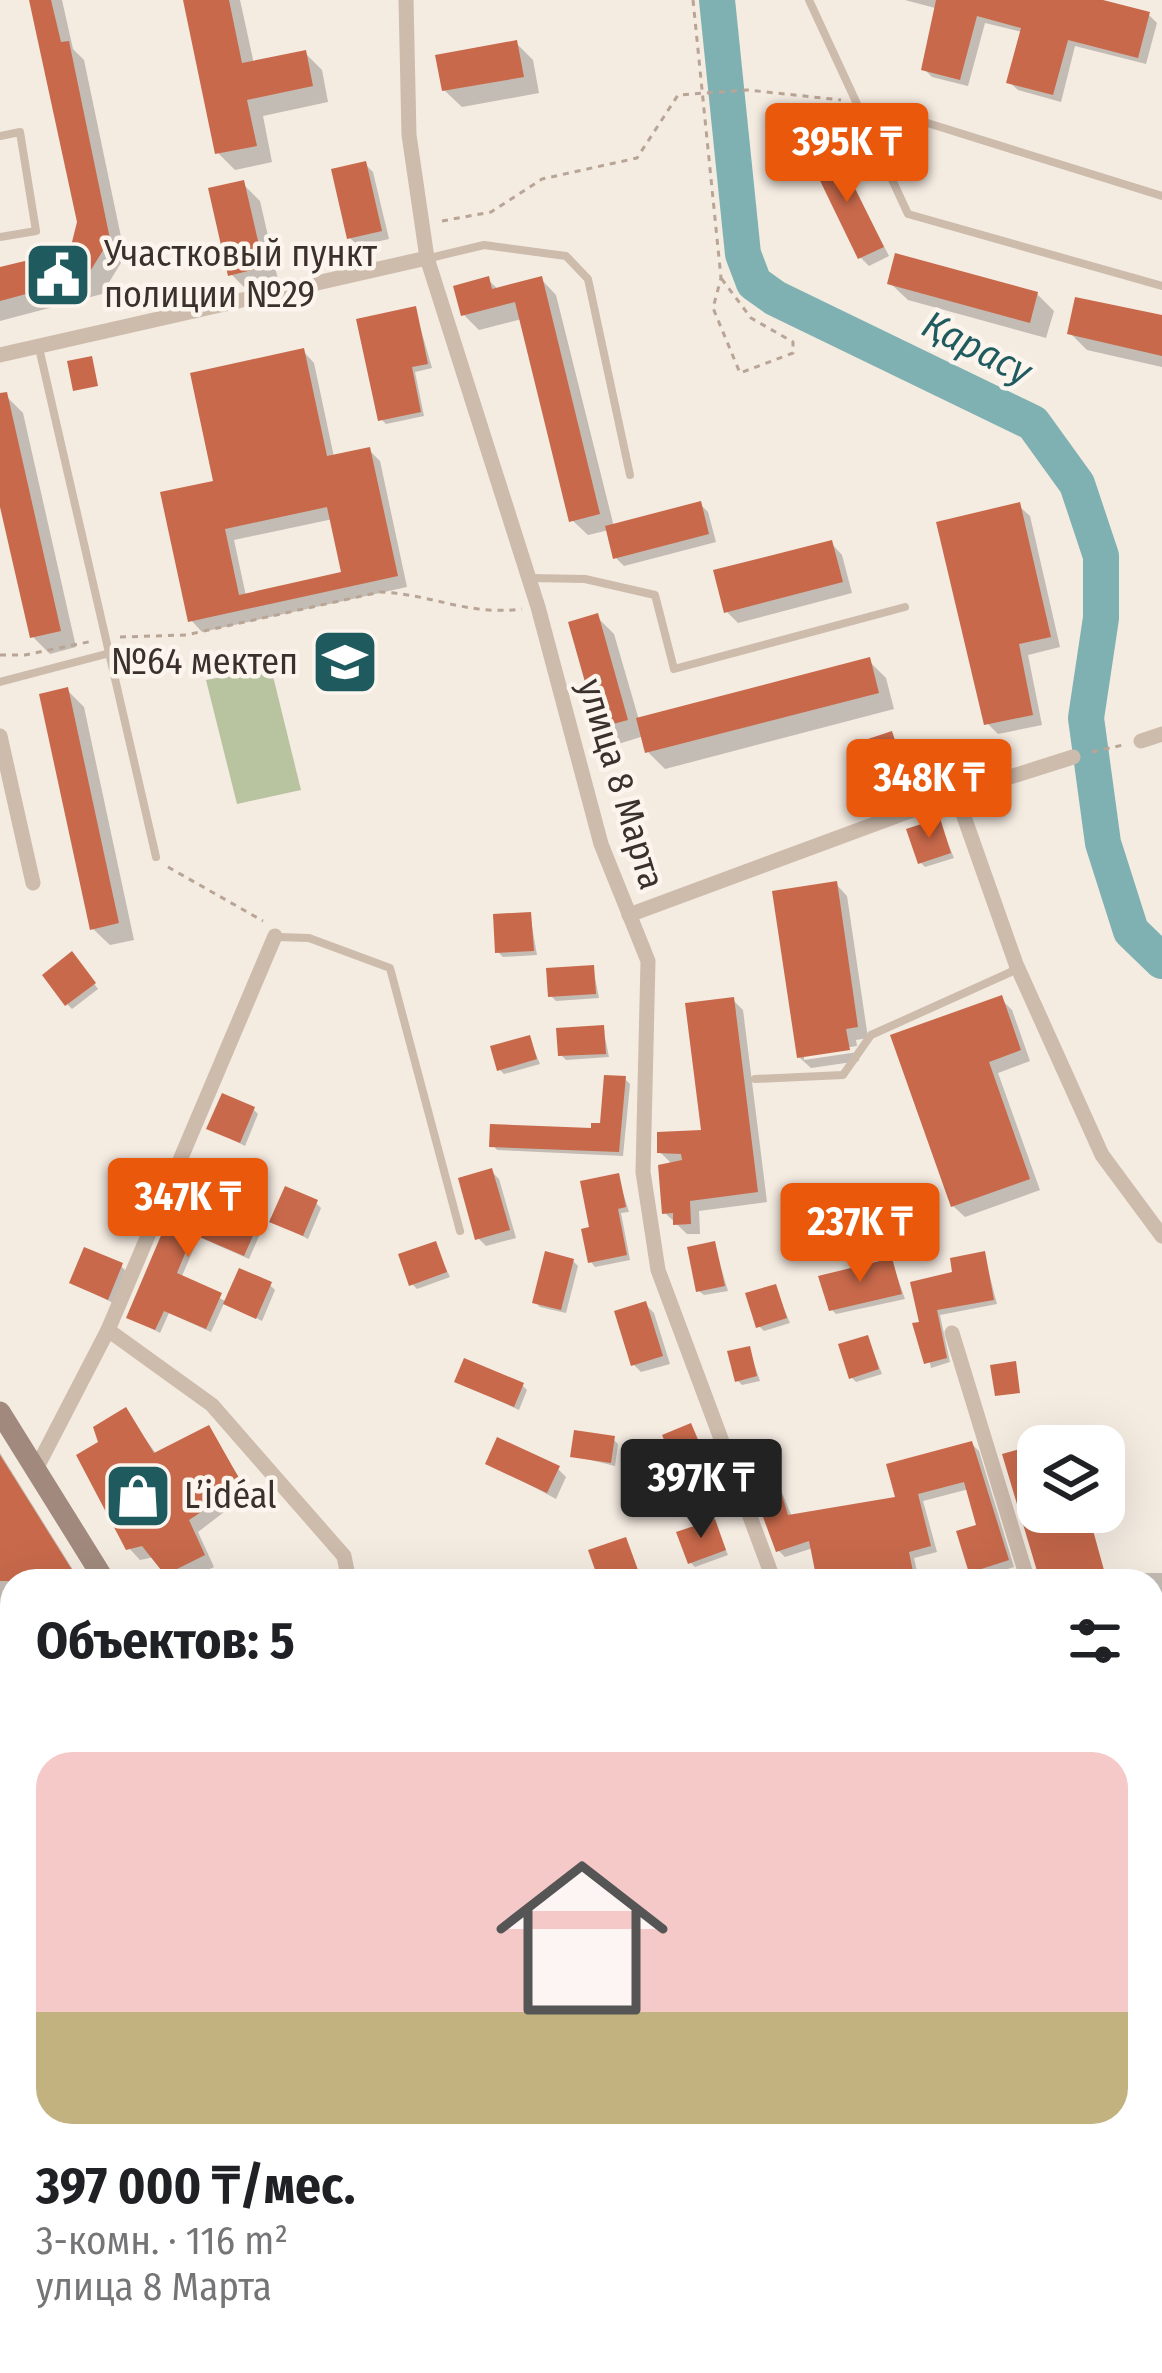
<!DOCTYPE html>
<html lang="ru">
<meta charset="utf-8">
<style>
body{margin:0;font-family:"Fira Sans Condensed",sans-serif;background:#f2f2f2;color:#202124;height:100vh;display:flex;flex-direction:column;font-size:45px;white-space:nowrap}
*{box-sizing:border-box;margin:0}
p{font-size:39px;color:#757577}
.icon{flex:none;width:66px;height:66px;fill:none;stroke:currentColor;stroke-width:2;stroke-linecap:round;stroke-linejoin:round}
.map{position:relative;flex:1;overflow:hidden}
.side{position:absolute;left:0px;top:1569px;width:1164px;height:804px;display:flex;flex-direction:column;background:#fff;border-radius:36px 36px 0 0;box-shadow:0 12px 48px #0002}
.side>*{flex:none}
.controls{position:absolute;left:1017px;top:1425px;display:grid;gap:24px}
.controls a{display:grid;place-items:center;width:108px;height:108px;border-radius:24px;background:#fff;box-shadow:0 12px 48px #0002;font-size:60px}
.price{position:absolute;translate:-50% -102px;padding:0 27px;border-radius:12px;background:#ea580c;color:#fff;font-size:39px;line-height:78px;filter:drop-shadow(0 3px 6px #0008)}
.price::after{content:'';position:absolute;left:50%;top:72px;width:36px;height:27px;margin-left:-18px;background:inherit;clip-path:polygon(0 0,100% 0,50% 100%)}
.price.current{background:#222;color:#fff}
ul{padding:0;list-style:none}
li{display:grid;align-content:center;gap:24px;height:636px;padding:0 36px}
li+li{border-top:3px solid #e0e0e0}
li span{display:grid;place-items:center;height:372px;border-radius:36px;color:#555}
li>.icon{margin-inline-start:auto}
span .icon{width:216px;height:216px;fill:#fffc;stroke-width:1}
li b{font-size:51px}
h2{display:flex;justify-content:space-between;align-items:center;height:144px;padding:0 36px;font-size:51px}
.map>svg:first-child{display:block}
</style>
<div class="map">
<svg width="1162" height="2373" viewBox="0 0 1162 2373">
<rect width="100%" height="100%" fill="#f4ebe1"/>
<path fill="#b8c4a0" d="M 271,668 L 301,790 L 237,804 L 206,680 Z"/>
<g fill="#0003" fill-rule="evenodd">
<path d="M 31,0 L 62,0 L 73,49 L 84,60 L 125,256 L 102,294 L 0,321 L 0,270 L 72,252 L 80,222 Z"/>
<path d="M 186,0 L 240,0 L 254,64 L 305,53 L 322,70 L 328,102 L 263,116 L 272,162 L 235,170 L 218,153 Z"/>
<path d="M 905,0 L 1091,0 L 1149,15 L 1157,23 L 1146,64 L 1075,46 L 1061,102 L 1018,90 L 1009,82 L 1022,32 L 985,23 L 968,86 L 932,77 L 924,69 L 939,9 Z"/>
<path d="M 516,43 L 533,60 L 539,93 L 462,107 L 444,90 Z"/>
<path d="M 836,153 L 889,256 L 869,266 L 861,258 Z"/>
<path d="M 365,164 L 373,172 L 389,239 L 358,246 L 350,238 Z"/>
<path d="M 243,184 L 260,201 L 279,284 L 248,291 L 231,274 Z"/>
<path d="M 541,279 L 556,295 L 614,527 L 700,504 L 708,512 L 716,542 L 624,566 L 616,558 L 609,530 L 588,535 L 572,520 L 522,319 L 479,330 L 464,315 L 488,280 L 499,290 Z"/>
<path d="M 890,283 L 1037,294 L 1054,311 L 1046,338 L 908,300 Z"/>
<path d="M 415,309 L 432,368 L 415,372 L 424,416 L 386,424 L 381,419 Z"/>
<path d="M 1162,318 L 1162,367 L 1087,350 L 1070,333 Z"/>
<path d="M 303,351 L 314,363 L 334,457 L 369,450 L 380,461 L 407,587 L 202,632 L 191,620 L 216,483 ZM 333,519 L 345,575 L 246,596 L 234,540 Z"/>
<path d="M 6,396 L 23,413 L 76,647 L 50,654 L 33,637 L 0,493 L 0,397 Z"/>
<path d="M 1019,506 L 1030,516 L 1060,647 L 1028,655 L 1042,725 L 998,734 L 987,723 Z"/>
<path d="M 831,543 L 842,555 L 852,593 L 738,623 L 727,612 Z"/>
<path d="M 597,617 L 614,634 L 639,720 L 869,661 L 886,678 L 894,709 L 665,769 L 648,752 L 644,736 L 618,744 L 601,727 Z"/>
<path d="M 67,690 L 84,707 L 134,940 L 110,945 L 92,928 Z"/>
<path d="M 891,734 L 906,770 L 877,780 L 873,775 Z"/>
<path d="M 939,822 L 954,858 L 925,867 L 920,862 Z"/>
<path d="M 836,884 L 847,896 L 868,1038 L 856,1040 L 857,1046 L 804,1054 L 804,1060 L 858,1052 L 859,1061 L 811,1068 L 799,1057 Z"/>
<path d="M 530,915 L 537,955 L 503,957 L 498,952 Z"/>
<path d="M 77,960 L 98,989 L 72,1009 L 67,1004 Z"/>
<path d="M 593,968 L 599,998 L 556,1001 L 551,996 Z"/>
<path d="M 1001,999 L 1012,1010 L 1030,1061 L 998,1073 L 1040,1190 L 965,1217 L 953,1206 Z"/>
<path d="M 733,1000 L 743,1010 L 767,1202 L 699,1211 L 700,1234 L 687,1234 L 664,1212 L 673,1165 L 660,1152 L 704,1133 Z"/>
<path d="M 603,1028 L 609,1057 L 566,1060 L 561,1055 Z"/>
<path d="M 529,1038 L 540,1064 L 504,1074 L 499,1069 Z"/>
<path d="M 625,1079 L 630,1084 L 623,1156 L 497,1150 L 493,1145 L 594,1131 L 602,1126 Z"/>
<path d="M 253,1109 L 258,1114 L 245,1146 L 210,1128 Z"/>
<path d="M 491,1171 L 499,1179 L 516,1238 L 486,1246 L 478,1238 Z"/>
<path d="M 618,1176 L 629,1212 L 621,1213 L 630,1260 L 595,1267 L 591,1262 L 593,1230 Z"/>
<path d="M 184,1190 L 263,1227 L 249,1259 L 199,1237 L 181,1278 L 227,1302 L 270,1285 L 275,1290 L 262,1321 L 225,1301 L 211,1332 L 169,1313 L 160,1333 L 130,1317 Z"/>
<path d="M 316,1203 L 321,1208 L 308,1239 L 273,1221 Z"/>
<path d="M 435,1244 L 450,1277 L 417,1289 L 412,1284 Z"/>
<path d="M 714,1244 L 728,1291 L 704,1295 L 699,1291 Z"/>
<path d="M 984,1254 L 997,1304 L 940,1315 L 950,1362 L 931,1368 L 922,1324 L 956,1274 Z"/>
<path d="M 573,1261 L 578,1266 L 566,1313 L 540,1307 L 535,1302 Z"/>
<path d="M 892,1262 L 905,1299 L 836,1314 L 831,1309 Z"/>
<path d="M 121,1266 L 126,1271 L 113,1303 L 72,1282 Z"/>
<path d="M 775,1287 L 790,1323 L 764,1331 L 759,1326 Z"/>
<path d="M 646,1305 L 654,1313 L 670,1364 L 641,1372 L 633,1364 Z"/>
<path d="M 868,1338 L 882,1374 L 856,1382 L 851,1377 Z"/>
<path d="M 749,1349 L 760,1381 L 742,1385 L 737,1380 Z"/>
<path d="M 458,1382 L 522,1385 L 527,1390 L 519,1410 Z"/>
<path d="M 125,1411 L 157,1455 L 208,1428 L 249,1493 L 198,1532 L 214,1567 L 185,1581 L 175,1581 L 154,1557 L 140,1560 L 129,1548 L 101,1443 Z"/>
<path d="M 690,1426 L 719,1484 L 695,1494 L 687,1486 Z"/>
<path d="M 613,1439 L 618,1444 L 615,1466 L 574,1456 Z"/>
<path d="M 972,1444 L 979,1451 L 1014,1567 L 979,1578 L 971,1571 L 979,1527 L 969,1489 L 923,1501 L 937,1552 L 914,1558 L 919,1581 L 819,1581 L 813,1548 L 785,1557 L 778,1550 L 768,1458 L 792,1517 L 899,1500 Z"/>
<path d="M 1038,1447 L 1038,1512 L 1087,1512 L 1104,1573 L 1162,1573 L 1162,1615 L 1152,1615 L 1152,1581 L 1048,1581 L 1005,1456 Z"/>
<path d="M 0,1453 L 80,1581 L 12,1581 L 12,1634 L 0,1641 Z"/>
<path d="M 489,1463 L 558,1469 L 566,1477 L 556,1499 Z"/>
<path d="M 714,1522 L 728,1555 L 695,1567 L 690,1562 Z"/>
<path d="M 1152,1639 L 1162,1640 L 1162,1676 L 1152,1676 Z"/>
<path d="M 1152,1684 L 1162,1694 L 1162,1718 L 1152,1718 Z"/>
<path d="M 0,1955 L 12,1957 L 12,2039 L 0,2037 Z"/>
<path d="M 1152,2058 L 1162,2066 L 1153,2124 L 1162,2127 L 1158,2343 L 1152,2343 Z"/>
<path d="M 1031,2361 L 1149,2361 L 1148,2373 L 1030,2373 Z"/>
<path d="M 50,2363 L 79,2370 L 83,2373 L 48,2373 Z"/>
</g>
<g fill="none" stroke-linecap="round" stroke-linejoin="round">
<path stroke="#7fb0b2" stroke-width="36" d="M 717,0 L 743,254 L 754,283 L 775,298 L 1033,423 L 1077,484 L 1101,556 L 1101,618 L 1086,718 L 1103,843 L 1131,931 L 1162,961"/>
</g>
<g fill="#c8694b" fill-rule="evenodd">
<path d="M 29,0 L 51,0 L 61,42 L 69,41 L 110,239 L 86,278 L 0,301 L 0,267 L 70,250 L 77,222 Z"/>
<path d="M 183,0 L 229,0 L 242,63 L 306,50 L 313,86 L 247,100 L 257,146 L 215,154 Z"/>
<path d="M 936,0 L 1103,0 L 1150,12 L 1138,58 L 1068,40 L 1053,95 L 1006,83 L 1021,28 L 977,16 L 960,80 L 921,70 Z"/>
<path d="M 517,40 L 524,77 L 442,91 L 435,55 Z"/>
<path d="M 836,150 L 884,247 L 858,259 L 811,162 Z"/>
<path d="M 366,161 L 382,231 L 347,239 L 331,169 Z"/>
<path d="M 244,180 L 264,267 L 228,276 L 208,188 Z"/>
<path d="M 895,253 L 1038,292 L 1030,323 L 887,284 Z"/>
<path d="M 489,276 L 492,289 L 542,276 L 600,514 L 569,522 L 515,302 L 461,316 L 453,286 Z"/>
<path d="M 1075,297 L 1162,315 L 1162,356 L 1067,334 Z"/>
<path d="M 416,306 L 428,364 L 412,367 L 421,412 L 378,421 L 356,319 Z"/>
<path d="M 304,348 L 327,456 L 370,447 L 398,576 L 188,622 L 160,492 L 213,481 L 190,373 ZM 327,507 L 341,572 L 239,595 L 225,529 Z"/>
<path d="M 92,356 L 98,386 L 73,391 L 67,361 Z"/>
<path d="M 7,392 L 61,631 L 30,638 L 0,507 L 0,393 Z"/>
<path d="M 701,501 L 709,534 L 613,559 L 605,526 Z"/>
<path d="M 1020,502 L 1051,637 L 1019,644 L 1033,715 L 984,725 L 936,522 Z"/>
<path d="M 832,540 L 843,582 L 724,613 L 713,570 Z"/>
<path d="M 598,613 L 628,720 L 598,728 L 568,622 Z"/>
<path d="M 870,657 L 879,693 L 645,753 L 636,718 Z"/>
<path d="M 68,687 L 119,923 L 90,930 L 39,694 Z"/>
<path d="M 892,731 L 903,765 L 870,776 L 859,742 Z"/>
<path d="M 940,818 L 951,853 L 918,864 L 906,829 Z"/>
<path d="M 837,881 L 858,1027 L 846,1029 L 850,1050 L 797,1058 L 772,891 Z"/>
<path d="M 531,912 L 534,951 L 495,953 L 493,914 Z"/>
<path d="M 72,951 L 96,983 L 65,1006 L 42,975 Z"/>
<path d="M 594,965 L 596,994 L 548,997 L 546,968 Z"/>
<path d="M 1002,995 L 1021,1050 L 989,1062 L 1030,1179 L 951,1207 L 890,1035 Z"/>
<path d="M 734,997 L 758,1192 L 690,1201 L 691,1224 L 673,1225 L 673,1213 L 662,1214 L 658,1165 L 682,1160 L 681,1154 L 657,1153 L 657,1132 L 701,1130 L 685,1003 Z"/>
<path d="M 604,1025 L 606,1054 L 558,1056 L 556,1028 Z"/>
<path d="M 530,1035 L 537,1059 L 497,1071 L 490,1046 Z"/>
<path d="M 604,1075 L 626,1076 L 619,1152 L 489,1147 L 490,1124 L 591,1128 L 591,1123 L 600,1123 Z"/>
<path d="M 222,1093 L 255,1107 L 240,1143 L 206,1129 Z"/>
<path d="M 492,1168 L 510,1230 L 475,1240 L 458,1178 Z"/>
<path d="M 619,1173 L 626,1207 L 618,1209 L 627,1255 L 588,1263 L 581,1229 L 589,1227 L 580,1181 Z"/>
<path d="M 182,1186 L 260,1220 L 244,1256 L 193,1234 L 177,1273 L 222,1293 L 206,1329 L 164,1311 L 155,1330 L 126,1318 Z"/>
<path d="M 285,1186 L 318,1200 L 303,1236 L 269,1222 Z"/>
<path d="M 436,1241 L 447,1272 L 409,1286 L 398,1254 Z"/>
<path d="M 715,1241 L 725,1286 L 696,1292 L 687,1247 Z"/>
<path d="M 84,1247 L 123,1263 L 108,1300 L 69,1283 Z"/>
<path d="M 545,1251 L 574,1259 L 561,1310 L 532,1303 Z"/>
<path d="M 985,1251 L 994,1300 L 937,1310 L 947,1358 L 924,1364 L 912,1323 L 919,1322 L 910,1282 L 952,1272 L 950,1258 Z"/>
<path d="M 892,1258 L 902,1294 L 829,1311 L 818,1276 Z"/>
<path d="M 239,1268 L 272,1282 L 256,1319 L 223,1304 Z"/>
<path d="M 776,1284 L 787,1318 L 756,1328 L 745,1293 Z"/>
<path d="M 646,1301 L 663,1356 L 631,1366 L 614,1311 Z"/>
<path d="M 868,1335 L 879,1369 L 849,1379 L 838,1344 Z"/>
<path d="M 750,1346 L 757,1376 L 735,1382 L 727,1351 Z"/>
<path d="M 464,1358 L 524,1383 L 514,1407 L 454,1382 Z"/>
<path d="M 1016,1361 L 1020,1393 L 995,1396 L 990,1365 Z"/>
<path d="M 126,1407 L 154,1453 L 209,1425 L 240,1480 L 227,1495 L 189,1520 L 205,1555 L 165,1575 L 142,1546 L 126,1550 L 76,1455 L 98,1442 L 93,1427 Z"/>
<path d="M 691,1423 L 713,1475 L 684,1487 L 662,1435 Z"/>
<path d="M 574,1430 L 615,1436 L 611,1463 L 570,1457 Z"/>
<path d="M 497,1437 L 560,1466 L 547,1493 L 485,1464 Z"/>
<path d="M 972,1441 L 1009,1560 L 969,1573 L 956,1531 L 976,1525 L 964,1482 L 918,1494 L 931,1546 L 909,1552 L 915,1581 L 817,1581 L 809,1541 L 776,1552 L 743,1463 L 769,1454 L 788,1515 L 895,1497 L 886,1464 Z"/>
<path d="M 1038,1444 L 1038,1512 L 1088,1512 L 1107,1581 L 1040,1581 L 1002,1454 Z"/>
<path d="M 0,1455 L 79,1581 L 0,1581 Z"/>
<path d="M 715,1519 L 726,1550 L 688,1564 L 676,1532 Z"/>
<path d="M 626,1537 L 642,1581 L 599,1581 L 588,1550 Z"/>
</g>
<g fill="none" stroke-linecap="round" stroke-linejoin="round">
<g stroke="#b9a596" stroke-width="3" stroke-dasharray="6 6" stroke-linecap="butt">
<path d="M 693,0 L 721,278 L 713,308 L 740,373 L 793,353 L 793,342 L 751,318 L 721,278"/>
<path d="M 874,106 L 910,118"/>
<path d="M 442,221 L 491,212 L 542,179 L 637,158 L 678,95 L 748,90 L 841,100"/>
<path d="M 120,637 L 186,635 L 380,592 C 432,594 467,616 522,609"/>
<path d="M 0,655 L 25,655 L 93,641"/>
<path d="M 1092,752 L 1123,745"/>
<path d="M 168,867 L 263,921"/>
<path d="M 279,2361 L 283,2373"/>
<path d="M 308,2361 L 312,2373"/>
<path d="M 555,2361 L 561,2373"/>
<path d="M 810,2361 L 810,2373"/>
<path d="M 338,2373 L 343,2361"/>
</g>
<g stroke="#cdbbac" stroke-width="8">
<path d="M 809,0 L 908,214 L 1162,286"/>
<path d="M 921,121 L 1162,196"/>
<path d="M 0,136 L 20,132 L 36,231 L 0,237"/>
<path d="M 430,258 L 484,245 L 566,256 L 588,279 L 630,475"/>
<path d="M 39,348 L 156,857"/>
<path d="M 531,578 L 585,579 L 655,595 L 674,669 L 905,607"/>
<path d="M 0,682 L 110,653"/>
<path d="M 277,937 L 309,938 L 390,968 L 460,1231"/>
<path d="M 755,1079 L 843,1075 L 871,1035 L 1011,972 L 1016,964"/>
<path d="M 352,1574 L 390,1581"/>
<path d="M 5,2090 L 12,2093"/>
<path d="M 0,2150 L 12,2154"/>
<path d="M 0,2212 L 12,2216"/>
<path d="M 0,2285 L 12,2289"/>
<path d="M 0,2325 L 12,2329"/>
<path d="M 99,2361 L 132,2373"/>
<path d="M 1009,2361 L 1011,2368"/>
</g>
<g stroke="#cdbbac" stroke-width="15">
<path d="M 406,0 L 409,135 L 427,258 L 538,607 L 601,844 L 648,961 L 643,1172 L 658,1270 L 774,1581"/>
<path d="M 0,355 L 427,258"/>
<path d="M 0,736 L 33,883"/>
<path d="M 1141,741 L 1162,734"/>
<path d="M 956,794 L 1016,964 L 1102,1155 L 1162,1236"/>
<path d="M 629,915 L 956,794 L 1073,757"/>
<path d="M 108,1330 L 212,1405 L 344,1556 L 349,1581"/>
<path d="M 952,1333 L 1028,1581"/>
<path d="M 36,1469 L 108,1330 L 275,936"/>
<path d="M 1152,1626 L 1162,1626"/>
<path d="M 229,2361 L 231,2373"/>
</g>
<g stroke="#a18a7d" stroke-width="21">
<path d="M 0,1412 L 105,1581"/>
<path d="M 0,1820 L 12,1820"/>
<path d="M 1152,1824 L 1162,1824"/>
<path d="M 0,1844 L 12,1844"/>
<path d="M 1152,1872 L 1162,1873"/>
<path d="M 0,1877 L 12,1877"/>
<path d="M 0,1915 L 12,1915"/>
<path d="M 1152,1915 L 1162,1924"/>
</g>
</g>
<defs>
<symbol id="civic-square" viewBox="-11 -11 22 22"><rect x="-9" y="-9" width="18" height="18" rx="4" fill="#1f5a5e" stroke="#fbf5ee"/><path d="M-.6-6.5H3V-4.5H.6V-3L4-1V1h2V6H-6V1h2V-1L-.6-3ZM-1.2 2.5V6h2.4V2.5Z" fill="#fff"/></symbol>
<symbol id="school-square" viewBox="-11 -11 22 22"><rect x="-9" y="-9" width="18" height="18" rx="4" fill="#1f5a5e" stroke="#fbf5ee"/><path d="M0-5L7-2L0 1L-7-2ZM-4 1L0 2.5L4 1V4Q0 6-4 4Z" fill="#fff"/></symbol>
<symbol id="shop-square" viewBox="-11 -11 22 22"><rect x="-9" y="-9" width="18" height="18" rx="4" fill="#1f5a5e" stroke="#fbf5ee"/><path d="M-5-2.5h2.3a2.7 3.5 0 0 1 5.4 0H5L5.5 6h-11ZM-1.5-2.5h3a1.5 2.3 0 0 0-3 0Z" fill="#fff"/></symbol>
</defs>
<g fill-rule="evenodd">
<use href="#civic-square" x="20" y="237" width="76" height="76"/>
<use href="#school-square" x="307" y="624" width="76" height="76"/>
<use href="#shop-square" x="100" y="1458" width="76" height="76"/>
</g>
<g text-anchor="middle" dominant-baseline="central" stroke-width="9" stroke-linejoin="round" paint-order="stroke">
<g font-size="36" fill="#3b302b" stroke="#fbf5ee" text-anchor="start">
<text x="104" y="254">Участковый пункт<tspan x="104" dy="41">полиции №29</tspan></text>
<text x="298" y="662" text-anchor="end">№64 мектеп</text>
<text x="184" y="1496">L’idéal</text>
</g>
<g font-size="36" fill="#3b302b" stroke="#fbf5ee">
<text transform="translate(621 784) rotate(73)">улица 8 Марта</text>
</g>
<g font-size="39" font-style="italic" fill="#1f5a5e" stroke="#fbf5ee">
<text transform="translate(977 348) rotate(27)">Қарасу</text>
</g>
</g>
</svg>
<div class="controls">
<a><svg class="icon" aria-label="layers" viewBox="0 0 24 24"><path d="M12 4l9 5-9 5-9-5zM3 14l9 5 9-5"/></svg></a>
</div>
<b class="price" style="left:847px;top:205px">395K ₸</b>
<b class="price" style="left:929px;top:841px">348K ₸</b>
<b class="price" style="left:188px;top:1260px">347K ₸</b>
<b class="price" style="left:860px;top:1285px">237K ₸</b>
<b class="price current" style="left:701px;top:1541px">397K ₸</b>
<section class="side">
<h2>Объектов: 5<svg class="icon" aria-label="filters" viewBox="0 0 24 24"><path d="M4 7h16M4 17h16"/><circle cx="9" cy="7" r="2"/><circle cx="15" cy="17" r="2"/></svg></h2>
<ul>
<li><span style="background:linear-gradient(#f6c9c9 70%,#c2b280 0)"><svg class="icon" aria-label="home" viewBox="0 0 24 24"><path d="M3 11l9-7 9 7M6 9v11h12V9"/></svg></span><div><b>397 000 ₸/мес.</b><p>3-комн. · 116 m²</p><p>улица 8 Марта</p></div></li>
</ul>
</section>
</div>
